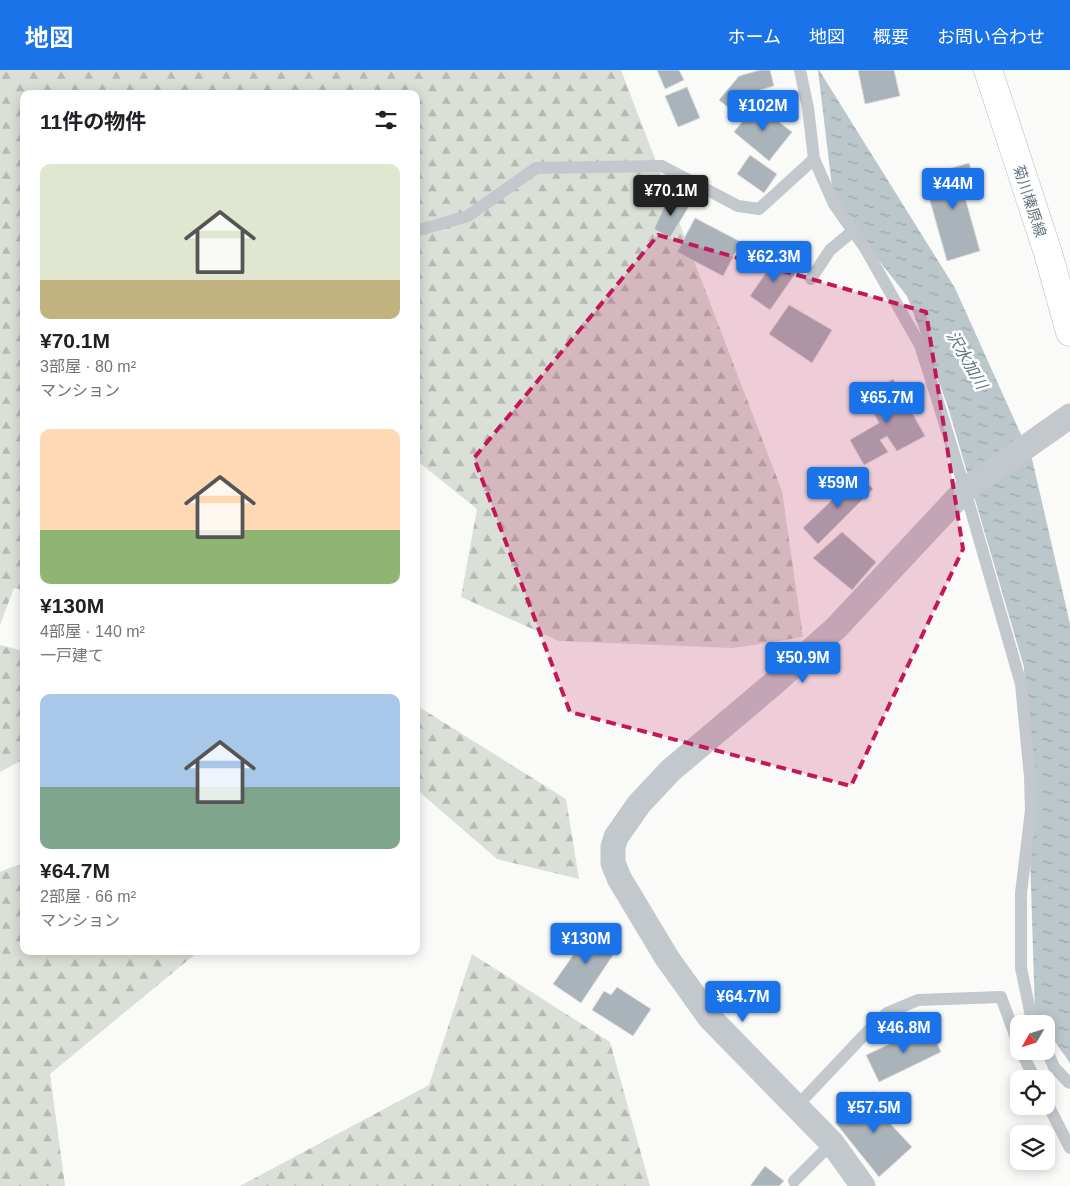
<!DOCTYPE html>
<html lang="ja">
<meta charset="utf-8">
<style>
body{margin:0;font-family:Helvetica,"Noto Sans JP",sans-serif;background:#f6f6f6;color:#202124;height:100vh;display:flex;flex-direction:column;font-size:19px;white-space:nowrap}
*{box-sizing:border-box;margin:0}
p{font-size:16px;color:#757577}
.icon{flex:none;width:28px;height:28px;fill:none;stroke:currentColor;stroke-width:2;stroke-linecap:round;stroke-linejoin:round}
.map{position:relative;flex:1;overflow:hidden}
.sheet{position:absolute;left:20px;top:20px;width:400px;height:865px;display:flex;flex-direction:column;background:#fff;border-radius:10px;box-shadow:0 2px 12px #0003}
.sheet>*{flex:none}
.needle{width:32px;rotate:231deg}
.controls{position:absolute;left:1010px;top:945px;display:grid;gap:10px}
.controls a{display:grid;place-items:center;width:45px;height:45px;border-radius:10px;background:#fff;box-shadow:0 2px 12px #0003;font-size:25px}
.price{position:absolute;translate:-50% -42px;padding:0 11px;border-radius:5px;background:#1a73e8;color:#fff;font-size:16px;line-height:32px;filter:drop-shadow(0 1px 2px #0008)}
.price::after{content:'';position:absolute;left:50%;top:30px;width:15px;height:11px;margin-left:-8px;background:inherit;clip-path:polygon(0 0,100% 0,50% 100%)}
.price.on{background:#222;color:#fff}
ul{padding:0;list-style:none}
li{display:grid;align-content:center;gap:10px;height:265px;padding:0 20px}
li span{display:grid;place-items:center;height:155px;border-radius:10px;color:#555}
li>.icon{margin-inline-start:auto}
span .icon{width:90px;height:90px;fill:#fffc;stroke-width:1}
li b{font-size:21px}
h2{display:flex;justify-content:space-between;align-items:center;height:60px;padding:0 20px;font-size:21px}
header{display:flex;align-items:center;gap:30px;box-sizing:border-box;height:70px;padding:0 25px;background:#1a73e8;color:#fff}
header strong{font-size:24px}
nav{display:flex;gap:28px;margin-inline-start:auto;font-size:18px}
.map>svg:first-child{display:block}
</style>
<header>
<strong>地図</strong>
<nav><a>ホーム</a><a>地図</a><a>概要</a><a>お問い合わせ</a></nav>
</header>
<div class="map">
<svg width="1070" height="1116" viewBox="0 0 1070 1116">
<defs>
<pattern id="forest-firs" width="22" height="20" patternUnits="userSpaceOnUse" patternTransform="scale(1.25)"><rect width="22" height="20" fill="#dadfd7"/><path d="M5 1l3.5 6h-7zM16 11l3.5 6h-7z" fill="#b4b9b4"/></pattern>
<pattern id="water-ripples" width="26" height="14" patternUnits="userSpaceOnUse" patternTransform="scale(1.25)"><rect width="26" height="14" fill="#bbc7cb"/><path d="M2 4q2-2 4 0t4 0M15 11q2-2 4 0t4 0" fill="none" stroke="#9ca6aa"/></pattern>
</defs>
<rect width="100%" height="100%" fill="#fafaf8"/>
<g fill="url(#forest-firs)">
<path d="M 0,0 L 621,0 L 782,421 L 803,567 L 733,578 L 559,571 L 461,527 L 477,439 L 416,390 L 416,24 L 24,24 L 24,520 L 14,518 L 0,555 Z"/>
<path d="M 0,575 L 24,581 L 24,689 L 0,702 Z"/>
<path d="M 416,635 L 566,729 L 579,809 L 497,789 L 416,719 Z"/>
<path d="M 24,794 L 24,881 L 199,881 L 50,1004 L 65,1116 L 0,1116 L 0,802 L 12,797 Z"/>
<path d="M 472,884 L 610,972 L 650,1116 L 240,1116 L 429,1015 Z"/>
</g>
<path fill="url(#water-ripples)" d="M 818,0 L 819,0 L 955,218 L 1032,389 L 1070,554 L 1070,993 L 1046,959 L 1046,954 L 1043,954 L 1035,942 L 1024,597 L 948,337 L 907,226 L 834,134 Z"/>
<g fill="#aab3b9" stroke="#dcdcda">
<path d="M 657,0 L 679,0 L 684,10 L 665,19 Z"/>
<path d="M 760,0 L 770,0 L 774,16 L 746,24 L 733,41 L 719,30 L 739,6 Z"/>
<path d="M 858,0 L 894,0 L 900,26 L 865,34 Z"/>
<path d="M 687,17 L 700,48 L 678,57 L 665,26 Z"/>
<path d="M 756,34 L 792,62 L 769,91 L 734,62 Z"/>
<path d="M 750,85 L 777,104 L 764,123 L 737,104 Z"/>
<path d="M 969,93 L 977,121 L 964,124 L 980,181 L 947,191 L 923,106 Z"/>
<path d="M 669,126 L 689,136 L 670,168 L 654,159 Z"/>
<path d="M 695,148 L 741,172 L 723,206 L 677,182 Z"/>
<path d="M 777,187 L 797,201 L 770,240 L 750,226 Z"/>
<path d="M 789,235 L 832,260 L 812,293 L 769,264 Z"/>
<path d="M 893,309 L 925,366 L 897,381 L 887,366 L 880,370 L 888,382 L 864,395 L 850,370 L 879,353 L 865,327 Z"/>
<path d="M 859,404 L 873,419 L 818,474 L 803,458 Z"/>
<path d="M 842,462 L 876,492 L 852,520 L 813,488 Z"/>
<path d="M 592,858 L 619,876 L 581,933 L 553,914 Z"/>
<path d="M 617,917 L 651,939 L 633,966 L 592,940 L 604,921 L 611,925 Z"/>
<path d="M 929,956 L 941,982 L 879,1012 L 866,985 Z"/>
<path d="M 874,1021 L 892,1042 L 884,1047 L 912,1077 L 879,1107 L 835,1052 Z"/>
<path d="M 765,1096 L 784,1111 L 779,1116 L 750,1116 Z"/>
</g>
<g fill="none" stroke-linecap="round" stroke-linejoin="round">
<defs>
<path id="secondary" d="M 988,0 L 1048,183 L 1070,262"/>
</defs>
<use href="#secondary" stroke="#b3babf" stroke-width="29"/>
<g stroke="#c3c8cc" stroke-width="12">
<path d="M 800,0 L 808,38 L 814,89 L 834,134 L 865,178 L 920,275 L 934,319 L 965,420 L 1021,614 L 1030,707 L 1031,740 L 1021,823 L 1021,898 L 1031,946 L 1035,954"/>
<path d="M 416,161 L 468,146 L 536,98 L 662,96 L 738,136 L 759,139 L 814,89"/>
<path d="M 811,209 L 830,180 L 853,161"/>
<path d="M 1046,979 L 1054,997 L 1068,1012 L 1070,1013"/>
<path d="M 1021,981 L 1035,1009"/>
<path d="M 1046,1031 L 1070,1078"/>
<path d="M 796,1037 L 867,962 L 887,943 L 918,930 L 1001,927 L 1019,976"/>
<path d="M 794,1111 L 832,1073"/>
</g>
<path stroke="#c3c8cc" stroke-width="25" d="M 863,1116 L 832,1073 L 710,948 L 667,888 L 619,808 L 613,793 L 613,777 L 616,767 L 639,734 L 671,700 L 773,614 L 836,558 L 965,420 L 1070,346"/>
<use href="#secondary" stroke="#fff" stroke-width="28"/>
</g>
<path fill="#c2185b" fill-opacity="0.2" stroke="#c2185b" stroke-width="4" stroke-dasharray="10 6" stroke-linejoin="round" d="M 658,165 L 926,242 L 963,479 L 851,716 L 570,642 L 474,388 Z"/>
<g text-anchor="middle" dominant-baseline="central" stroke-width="5" stroke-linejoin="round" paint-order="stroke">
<g font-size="15" fill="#657683" stroke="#fff">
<text transform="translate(1030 131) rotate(72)">菊川榛原線</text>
</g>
<g font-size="16" font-style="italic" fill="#60757c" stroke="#fff">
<text transform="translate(967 290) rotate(60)">沢水加川</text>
</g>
</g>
</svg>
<div class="controls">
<a><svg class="needle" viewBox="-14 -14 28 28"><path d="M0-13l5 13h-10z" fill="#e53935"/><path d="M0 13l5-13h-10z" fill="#757577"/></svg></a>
<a><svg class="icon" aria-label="locate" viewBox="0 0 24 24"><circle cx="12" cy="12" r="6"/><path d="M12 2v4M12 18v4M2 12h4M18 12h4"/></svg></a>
<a><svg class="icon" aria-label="layers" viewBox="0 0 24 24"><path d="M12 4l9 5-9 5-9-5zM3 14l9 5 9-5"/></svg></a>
</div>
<b class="price" style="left:763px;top:62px">¥102M</b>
<b class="price" style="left:953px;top:140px">¥44M</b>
<b class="price on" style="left:671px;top:147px">¥70.1M</b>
<b class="price" style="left:774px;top:213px">¥62.3M</b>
<b class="price" style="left:887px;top:354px">¥65.7M</b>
<b class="price" style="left:838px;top:439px">¥59M</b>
<b class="price" style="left:803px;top:614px">¥50.9M</b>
<b class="price" style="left:586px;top:895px">¥130M</b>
<b class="price" style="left:743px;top:953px">¥64.7M</b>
<b class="price" style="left:904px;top:984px">¥46.8M</b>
<b class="price" style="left:874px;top:1064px">¥57.5M</b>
<section class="sheet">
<h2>11件の物件<svg class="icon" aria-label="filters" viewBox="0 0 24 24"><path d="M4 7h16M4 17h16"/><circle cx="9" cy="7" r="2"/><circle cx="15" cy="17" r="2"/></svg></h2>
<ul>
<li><span style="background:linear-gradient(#dfe7d0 75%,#c2b280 0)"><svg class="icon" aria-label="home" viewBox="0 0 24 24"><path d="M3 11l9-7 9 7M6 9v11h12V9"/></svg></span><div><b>¥70.1M</b><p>3部屋 · 80 m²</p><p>マンション</p></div></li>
<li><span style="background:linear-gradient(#ffd9b3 65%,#8fb573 0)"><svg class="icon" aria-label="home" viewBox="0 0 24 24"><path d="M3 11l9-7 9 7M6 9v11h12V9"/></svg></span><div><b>¥130M</b><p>4部屋 · 140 m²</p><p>一戸建て</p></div></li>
<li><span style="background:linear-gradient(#a9c7e8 60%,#7fa58c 0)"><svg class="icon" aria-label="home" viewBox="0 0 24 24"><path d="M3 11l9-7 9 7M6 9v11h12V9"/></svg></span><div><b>¥64.7M</b><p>2部屋 · 66 m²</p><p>マンション</p></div></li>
</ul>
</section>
</div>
